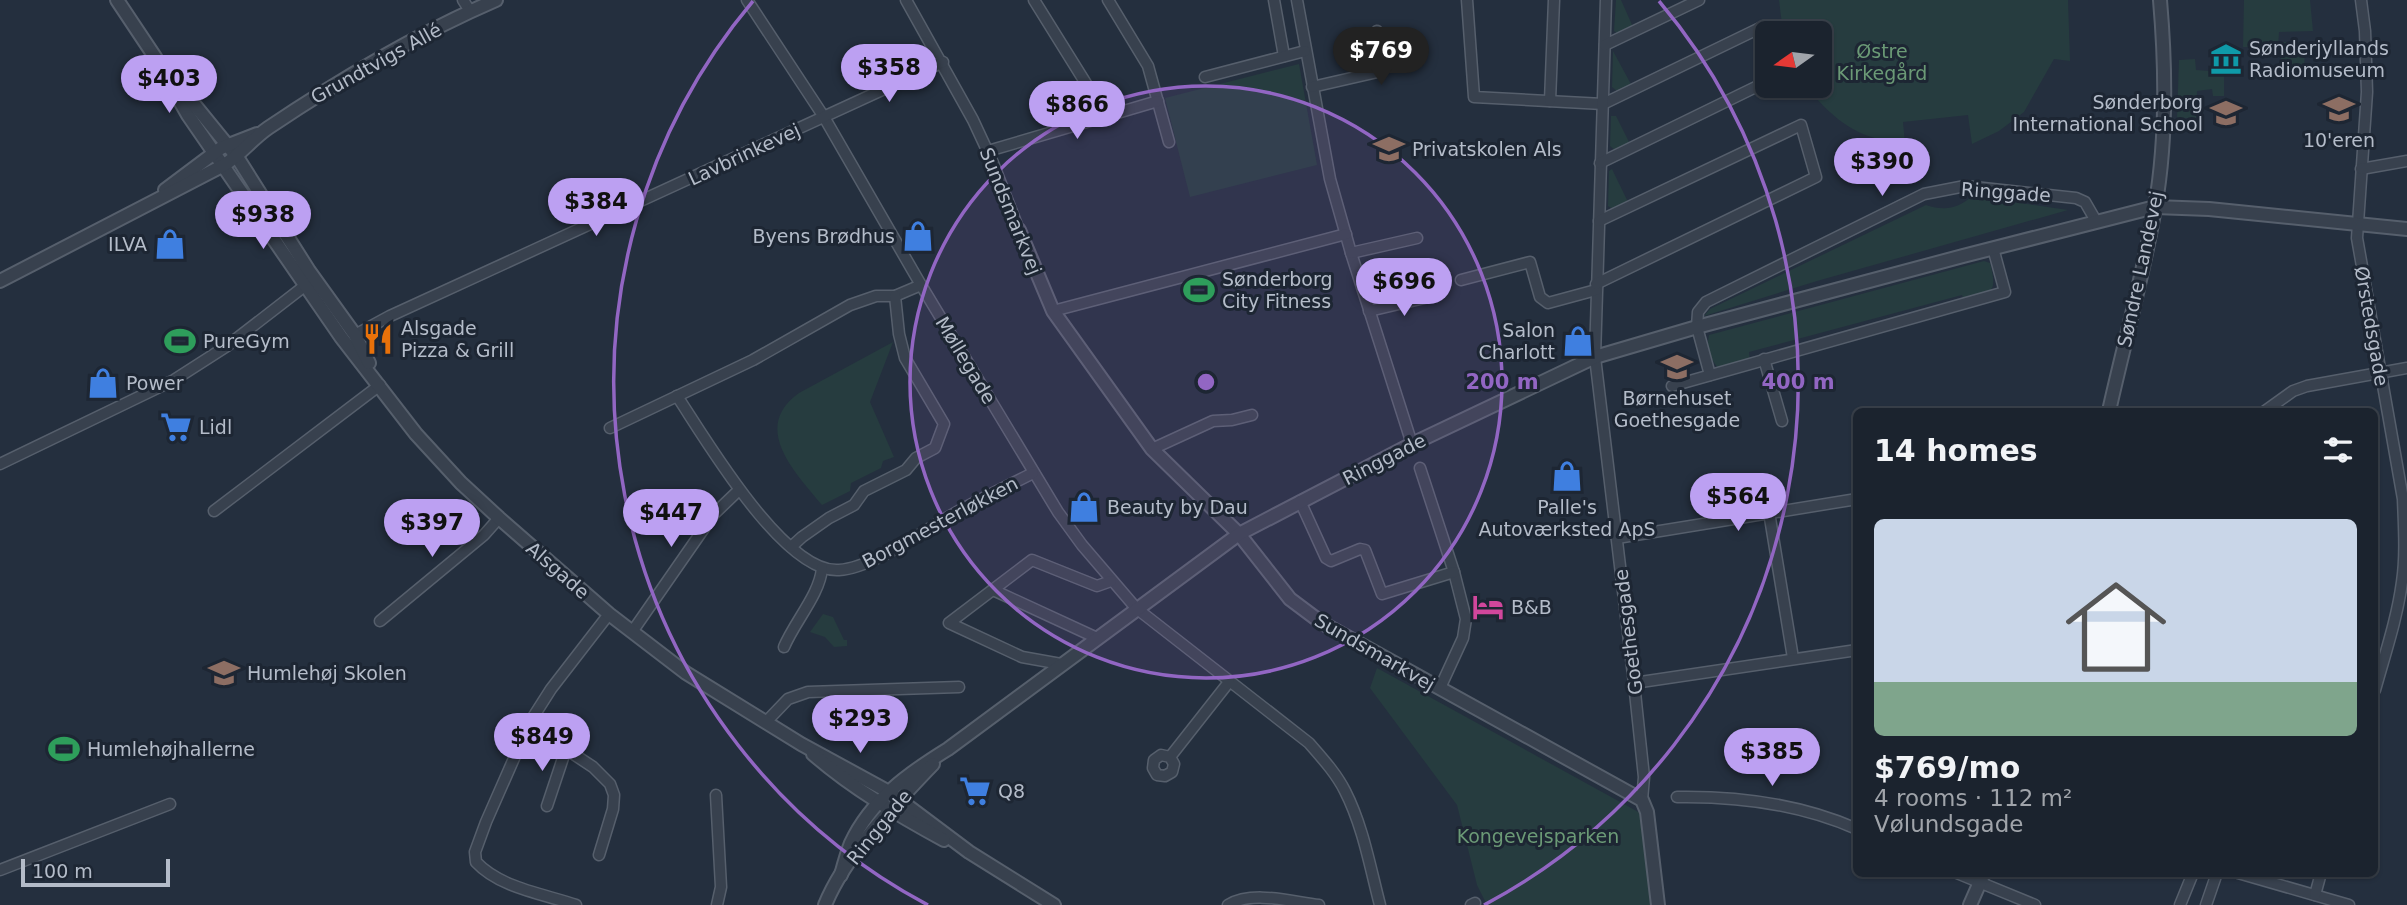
<!DOCTYPE html>
<meta charset="utf-8">
<style>
body{margin:0;font-family:"DejaVu Sans",sans-serif;background:#242b36;color:#f1f3f6;height:100vh;display:flex;flex-direction:column;font-size:26px;white-space:nowrap}
*{box-sizing:border-box;margin:0}
p{font-size:23px;color:#a0a4aa}
.icon{flex:none;width:38px;height:38px;fill:none;stroke:currentColor;stroke-width:2;stroke-linecap:round;stroke-linejoin:round}
.map{position:relative;flex:1;overflow:hidden}
.side{position:absolute;left:1853px;top:408px;width:525px;height:469px;display:flex;flex-direction:column;background:#1b232e;border-radius:10px;box-shadow:0 2px 5px #0004,0 0 0 2px #39404a}
.side>*{flex:none}
.needle{width:46px;rotate:256deg}
.tools{position:absolute;left:1755px;top:21px;display:grid;gap:14px}
.tools a{display:grid;place-items:center;width:77px;height:77px;border-radius:10px;background:#1b232e;box-shadow:0 2px 5px #0004,0 0 0 2px #39404a;font-size:35px}
.scale{position:absolute;left:21px;bottom:18px;width:149px;box-sizing:border-box;padding-left:7px;border:4px solid #b4bcc9;border-top:0;font-size:19px;line-height:24px;white-space:nowrap;color:#b4bcc9;-webkit-text-stroke:5px #1d2633;paint-order:stroke}
.price{position:absolute;translate:-50% -60px;padding:0 16px;border-radius:24px;background:#bca0f2;color:#111;font-size:23px;line-height:46px;filter:drop-shadow(0 2px 4px #0008)}
.price::after{content:'';position:absolute;left:50%;top:42px;width:21px;height:16px;margin-left:-10px;background:inherit;clip-path:polygon(0 0,100% 0,50% 100%)}
.price.on{background:#222;color:#fff}
ul{padding:0;list-style:none}
li{display:grid;align-content:center;gap:14px;height:371px;padding:0 21px}
li span{display:grid;place-items:center;height:217px;border-radius:10px;color:#555}
li>.icon{margin-inline-start:auto}
span .icon{width:126px;height:126px;fill:#fffc;stroke-width:1}
li b{font-size:30px}
h2{display:flex;justify-content:space-between;align-items:center;height:84px;padding:0 21px;font-size:30px}
.map>svg:first-child{display:block}
</style>
<div class="map">
<svg width="2407" height="905" viewBox="0 0 2407 905">
<rect width="100%" height="100%" fill="#242f3e"/>
<g fill="#263c3f">
<path d="M 1616,0 L 1621,0 L 1633,27 L 1618,34 L 1614,31 Z"/>
<path d="M 1779,0 L 2068,0 L 2070,61 L 2054,59 L 2024,112 L 1999,131 L 1972,144 L 1968,115 L 1903,122 L 1905,144 C 1895,145 1887,142 1878,139 C 1847,131 1828,112 1808,89 L 1806,86 L 1820,86 L 1820,33 L 1783,33 Z"/>
<path d="M 2244,0 L 2310,0 L 2313,31 L 2279,32 L 2278,47 L 2243,47 Z"/>
<path d="M 2281,42 L 2305,42 L 2304,77 L 2281,77 Z"/>
<path d="M 1613,51 L 1632,86 L 1618,92 L 1612,87 Z"/>
<path d="M 2195,59 L 2196,70 L 2224,72 L 2224,96 L 2213,96 L 2212,89 L 2197,91 L 2196,118 L 2177,118 L 2179,60 Z"/>
<path d="M 1299,64 L 1317,165 L 1190,197 L 1165,98 Z"/>
<path d="M 1611,116 L 1616,116 L 1630,144 L 1616,151 L 1610,146 Z"/>
<path d="M 1612,169 L 1628,202 L 1613,209 L 1608,206 L 1609,171 Z"/>
<path d="M 1972,196 L 2068,210 L 1817,281 L 1704,316 L 1710,309 L 1926,205 C 1944,211 1958,209 1972,196 Z"/>
<path d="M 1984,261 L 1990,263 C 1998,293 1992,293 1964,302 L 1962,295 L 1749,352 L 1750,361 L 1719,369 C 1710,359 1706,348 1709,335 Z"/>
<path d="M 893,342 L 870,402 L 894,457 L 883,461 L 881,468 L 851,483 L 850,491 L 822,505 C 796,473 750,428 799,393 Z"/>
<path d="M 823,614 L 833,617 L 844,640 L 847,640 L 847,646 L 834,647 L 825,637 L 810,632 Z"/>
<path d="M 1377,668 L 1642,814 L 1651,905 L 1487,905 L 1477,885 L 1457,805 L 1370,688 Z"/>
</g>
<g fill="none" stroke-linecap="round" stroke-linejoin="round">
<defs>
<g id="minor">
<path d="M 463,0 L 470,11"/>
<path d="M 747,0 L 824,117 L 921,285 L 1058,512 L 1082,545 L 1136,608 L 1309,743 C 1322,758 1336,773 1345,791 C 1363,826 1370,867 1380,905"/>
<path d="M 906,0 L 973,120 L 993,163 L 1019,230"/>
<path d="M 1034,0 L 1100,106 L 1103,117"/>
<path d="M 1108,0 L 1148,66 L 1169,142"/>
<path d="M 1274,0 L 1284,56"/>
<path d="M 1297,0 L 1330,179 L 1351,253 L 1412,444"/>
<path d="M 1467,0 L 1474,97 L 1603,104 L 1764,26 L 1775,33"/>
<path d="M 1606,0 L 1595,357 L 1634,683 L 1644,777 L 1642,800"/>
<path d="M 2361,0 L 2365,31 L 2367,92 L 2357,238 L 2403,499 C 2404,527 2406,555 2402,582 C 2397,619 2385,654 2375,690"/>
<path d="M 1605,45 L 1699,0"/>
<path d="M 1205,77 L 1305,51"/>
<path d="M 1312,87 L 1382,71 L 1377,31"/>
<path d="M 1550,101 L 1554,0"/>
<path d="M 988,151 L 1158,101"/>
<path d="M 1600,163 L 1768,81"/>
<path d="M 2361,169 L 2407,161"/>
<path d="M 1351,253 L 1417,238"/>
<path d="M 1461,280 L 1530,262 L 1540,297 L 1548,303 L 1596,290"/>
<path d="M 1596,284 L 1816,177 L 1801,125 L 1599,221"/>
<path d="M 1053,311 L 1346,234"/>
<path d="M 1369,311 L 1433,296"/>
<path d="M 355,335 L 390,316 L 943,62"/>
<path d="M 1764,359 L 1782,421"/>
<path d="M 1710,375 L 1697,327 L 1698,312 L 1706,302 L 1924,194 L 1965,186 L 2076,198 L 2085,202 L 2096,221"/>
<path d="M 1672,386 L 2005,292 L 1993,248"/>
<path d="M 677,396 C 705,438 784,574 839,570 C 873,568 926,529 957,512 C 982,498 1008,486 1033,473"/>
<path d="M 2265,411 L 2293,391 L 2307,386 L 2407,368"/>
<path d="M 610,428 L 753,360 L 850,305 L 876,296 L 895,296 L 921,285"/>
<path d="M 1152,449 L 1213,421 L 1232,420 L 1252,415"/>
<path d="M 0,464 L 174,380 L 227,346 L 311,281"/>
<path d="M 1420,468 L 1454,572 L 1466,619 L 1463,638 L 1440,688"/>
<path d="M 1300,501 L 1326,558 L 1331,561 L 1360,549 L 1365,550 L 1382,594 L 1454,572"/>
<path d="M 214,511 L 380,385"/>
<path d="M 1769,512 L 1793,658"/>
<path d="M 1617,538 L 1857,499"/>
<path d="M 791,547 L 802,537 L 829,518 L 854,505 L 864,491 L 906,470 L 916,458 L 935,448 L 944,424 L 905,358 L 899,334 L 895,296"/>
<path d="M 993,590 L 1097,638"/>
<path d="M 380,621 L 484,535 L 499,518"/>
<path d="M 632,632 L 714,514 L 739,490"/>
<path d="M 784,647 C 795,621 820,594 822,568"/>
<path d="M 1061,664 L 1022,657 L 949,623 L 1032,560 L 1097,586 L 1111,581"/>
<path d="M 1634,683 L 1857,650"/>
<path d="M 530,722 L 552,740 L 593,767 L 610,784 L 614,795 L 613,809 L 599,855"/>
<path d="M 766,722 L 788,699 L 808,692 L 959,687"/>
<path d="M 1170,757 L 1174,764 L 1172,772 L 1165,776 L 1157,775 L 1153,768 L 1154,760 L 1161,755 L 1170,757 L 1229,682"/>
<path d="M 716,795 L 721,887 L 717,905"/>
<path d="M 1677,797 C 1739,796 1800,804 1857,829"/>
<path d="M 547,806 L 566,749"/>
<path d="M 0,870 L 170,804"/>
<path d="M 1957,873 L 2035,905"/>
<path d="M 2238,873 L 2349,905"/>
<path d="M 2315,895 L 2321,873"/>
<path d="M 576,905 C 544,894 500,888 476,862 L 475,852 L 486,822 L 530,722 L 551,689 L 609,614"/>
<path d="M 1228,905 C 1253,890 1292,902 1319,905"/>
<path d="M 1471,905 L 1475,903"/>
<path d="M 2180,905 L 2193,873"/>
<path d="M 2206,905 L 2217,873"/>
</g>
<g id="tertiary">
<path d="M 117,0 L 155,57 L 188,115 L 341,337 L 416,434 L 461,483 L 499,518 L 609,614 L 686,673 L 801,744 L 889,792 L 969,852 L 1054,905"/>
<path d="M 176,82 L 237,157 L 309,271 L 355,335 L 369,363"/>
<path d="M 165,190 L 221,148 L 257,134"/>
<path d="M 1019,230 L 1053,311 L 1152,449 L 1239,534 L 1290,599 L 1322,623 L 1642,800 L 1647,812 L 1658,905"/>
<path d="M 0,281 L 224,165 C 240,155 252,139 268,128 C 341,79 415,35 496,0"/>
<path d="M 2109,411 C 2124,344 2143,276 2155,208 C 2167,140 2166,69 2160,0"/>
<path d="M 813,754 C 852,788 898,815 944,840"/>
<path d="M 841,875 C 844,864 847,853 851,843 C 871,800 909,773 948,749 L 1239,534 L 1412,444 L 1595,357 L 1697,327 L 1963,256 L 2155,207 L 2209,209 L 2407,229"/>
<path d="M 825,905 C 845,855 896,803 933,764"/>
<path d="M 1970,905 L 1984,873"/>
</g>
</defs>
<use href="#minor" stroke="#565f6c" stroke-width="13"/>
<use href="#tertiary" stroke="#565f6c" stroke-width="16"/>
<use href="#minor" stroke="#38414e" stroke-width="10"/>
<use href="#tertiary" stroke="#38414e" stroke-width="12"/>
</g>
<circle cx="1206" cy="382" r="296" fill="#9266c3" fill-opacity=".12"/>
<g fill="none" stroke="#9266c3" stroke-width="3.5">
<circle cx="1206" cy="382" r="296"/>
<path d="M928 905A592 592 0 0 1 753 1M1659 1A592 592 0 0 1 1484 905"/>
</g>
<defs>
<symbol id="museum-bare" viewBox="-9 -9 18 18"><path d="M0-6L6-3V-2H-6V-3ZM-5-1h2V3h-2ZM-1-1h2V3h-2ZM3-1h2V3H3ZM-6 4H6V6H-6Z" fill="#0f9aa8" stroke="#1d2633" stroke-width="2.5" paint-order="stroke"/></symbol>
<symbol id="school-bare" viewBox="-9 -9 18 18"><path d="M0-5L7-2L0 1L-7-2ZM-4 1L0 2.5L4 1V4Q0 6-4 4Z" fill="#8d6e63" stroke="#1d2633" stroke-width="2.5" paint-order="stroke"/></symbol>
<symbol id="shop-bare" viewBox="-9 -9 18 18"><path d="M-5-2.5h2.3a2.7 3.5 0 0 1 5.4 0H5L5.5 6h-11ZM-1.5-2.5h3a1.5 2.3 0 0 0-3 0Z" fill="#3f7fe0" stroke="#1d2633" stroke-width="2.5" paint-order="stroke"/></symbol>
<symbol id="stadium-bare" viewBox="-9 -9 18 18"><path d="M0-5a6.5 5 0 1 0 0 10a6.5 5 0 1 0 0-10ZM-3.5-1.8h7v3.6h-7Z" fill="#2e9e5b" stroke="#1d2633" stroke-width="2.5" paint-order="stroke"/></symbol>
<symbol id="restaurant-bare" viewBox="-9 -9 18 18"><path d="M-5-6h1v4h1v-4h1v4h1v-4h1v5L-1.5 .5V6h-2V.5L-5-1ZM5-6V6H3V1.5H1.5Q1.5-4 5-6Z" fill="#e8710a" stroke="#1d2633" stroke-width="2.5" paint-order="stroke"/></symbol>
<symbol id="supermarket-bare" viewBox="-9 -9 18 18"><path d="M-6-5.5h2.5l.6 2H6L4.5 2H-2.5L-4.4-4H-6ZM-1.5 3.2a1.3 1.3 0 1 0 .1 0ZM3 3.2a1.3 1.3 0 1 0 .1 0Z" fill="#3f7fe0" stroke="#1d2633" stroke-width="2.5" paint-order="stroke"/></symbol>
<symbol id="hotel-bare" viewBox="-9 -9 18 18"><path d="M-6-4.5h1.5V1H6V5H4.5V3h-9V5H-6ZM-4 0a1.8 1.8 0 1 1 3.6 0ZM.5 0V-2.5h3Q6-2.5 6 0Z" fill="#d1479c" stroke="#1d2633" stroke-width="2.5" paint-order="stroke"/></symbol>
</defs>
<g fill-rule="evenodd">
<use href="#museum-bare" x="2204" y="37" width="44" height="44"/>
<use href="#school-bare" x="2317" y="87" width="44" height="44"/>
<use href="#school-bare" x="2204" y="91" width="44" height="44"/>
<use href="#school-bare" x="1367" y="127" width="44" height="44"/>
<use href="#shop-bare" x="896" y="214" width="44" height="44"/>
<use href="#shop-bare" x="148" y="222" width="44" height="44"/>
<use href="#stadium-bare" x="1177" y="268" width="44" height="44"/>
<use href="#restaurant-bare" x="356" y="317" width="44" height="44"/>
<use href="#stadium-bare" x="158" y="319" width="44" height="44"/>
<use href="#shop-bare" x="1556" y="319" width="44" height="44"/>
<use href="#school-bare" x="1655" y="345" width="44" height="44"/>
<use href="#shop-bare" x="81" y="361" width="44" height="44"/>
<use href="#supermarket-bare" x="154" y="405" width="44" height="44"/>
<use href="#shop-bare" x="1545" y="454" width="44" height="44"/>
<use href="#shop-bare" x="1062" y="485" width="44" height="44"/>
<use href="#hotel-bare" x="1466" y="585" width="44" height="44"/>
<use href="#school-bare" x="202" y="651" width="44" height="44"/>
<use href="#stadium-bare" x="42" y="727" width="44" height="44"/>
<use href="#supermarket-bare" x="953" y="769" width="44" height="44"/>
</g>
<g text-anchor="middle" dominant-baseline="central" stroke-width="6" stroke-linejoin="round" paint-order="stroke">
<g font-size="19" fill="#b4bcc9" stroke="#1d2633" text-anchor="start">
<text x="2249" y="48">Sønderjyllands<tspan x="2249" dy="22">Radiomuseum</tspan></text>
<text x="2203" y="102" text-anchor="end">Sønderborg<tspan x="2203" dy="22">International School</tspan></text>
<text x="2339" y="140" text-anchor="middle">10'eren</text>
<text x="1412" y="149">Privatskolen Als</text>
<text x="895" y="236" text-anchor="end">Byens Brødhus</text>
<text x="147" y="244" text-anchor="end">ILVA</text>
<text x="1222" y="279">Sønderborg<tspan x="1222" dy="22">City Fitness</tspan></text>
<text x="401" y="328">Alsgade<tspan x="401" dy="22">Pizza &amp; Grill</tspan></text>
<text x="1555" y="330" text-anchor="end">Salon<tspan x="1555" dy="22">Charlott</tspan></text>
<text x="203" y="341">PureGym</text>
<text x="126" y="383">Power</text>
<text x="1677" y="398" text-anchor="middle">Børnehuset<tspan x="1677" dy="22">Goethesgade</tspan></text>
<text x="199" y="427">Lidl</text>
<text x="1107" y="507">Beauty by Dau</text>
<text x="1567" y="507" text-anchor="middle">Palle's<tspan x="1567" dy="22">Autoværksted ApS</tspan></text>
<text x="1511" y="607">B&amp;B</text>
<text x="247" y="673">Humlehøj Skolen</text>
<text x="87" y="749">Humlehøjhallerne</text>
<text x="998" y="791">Q8</text>
</g>
<g font-size="19" fill="#6b9a76" stroke="#1d2633">
<text x="1882" y="51">Østre<tspan x="1882" dy="22">Kirkegård</tspan></text>
<text x="1538" y="836">Kongevejsparken</text>
</g>
<g font-size="19" fill="#b4bcc9" stroke="#1d2633">
<text transform="translate(376 63) rotate(-29)">Grundtvigs Allé</text>
<text transform="translate(744 154) rotate(-25)">Lavbrinkevej</text>
<text transform="translate(2006 192) rotate(4)">Ringgade</text>
<text transform="translate(1011 211) rotate(68)">Sundsmarkvej</text>
<text transform="translate(2140 269) rotate(-78)">Søndre Landevej</text>
<text transform="translate(2372 326) rotate(80)">Ørstedsgade</text>
<text transform="translate(966 360) rotate(59)">Møllegade</text>
<text transform="translate(1384 459) rotate(-27)">Ringgade</text>
<text transform="translate(940 522) rotate(-28)">Borgmesterløkken</text>
<text transform="translate(558 570) rotate(41)">Alsgade</text>
<text transform="translate(1628 632) rotate(-97)">Goethesgade</text>
<text transform="translate(1375 652) rotate(30)">Sundsmarkvej</text>
<text transform="translate(879 827) rotate(-51)">Ringgade</text>
</g>
</g>
<circle cx="1206" cy="382" r="10" fill="#9266c3" stroke="#1d2633" stroke-width="3.5"/>
<g font-size="21" text-anchor="middle" font-weight="bold" fill="#9266c3" stroke="#1d2633" stroke-width="6" stroke-linejoin="round" paint-order="stroke">
<text x="1502" y="389">200 m</text>
<text x="1798" y="389">400 m</text>
</g>
</svg>
<div class="tools">
<a><svg class="needle" viewBox="-14 -14 28 28"><path d="M0-13l5 13h-10z" fill="#e53935"/><path d="M0 13l5-13h-10z" fill="#a0a4aa"/></svg></a>
</div>
<div class="scale">100 m</div>
<b class="price on" style="left:1381px;top:87px">$769</b>
<b class="price" style="left:889px;top:104px">$358</b>
<b class="price" style="left:169px;top:115px">$403</b>
<b class="price" style="left:1077px;top:141px">$866</b>
<b class="price" style="left:1882px;top:198px">$390</b>
<b class="price" style="left:596px;top:238px">$384</b>
<b class="price" style="left:263px;top:251px">$938</b>
<b class="price" style="left:1404px;top:318px">$696</b>
<b class="price" style="left:1738px;top:533px">$564</b>
<b class="price" style="left:671px;top:549px">$447</b>
<b class="price" style="left:432px;top:559px">$397</b>
<b class="price" style="left:860px;top:755px">$293</b>
<b class="price" style="left:542px;top:773px">$849</b>
<b class="price" style="left:1772px;top:788px">$385</b>
<section class="side">
<h2>14 homes<svg class="icon" aria-label="filters" viewBox="0 0 24 24"><path d="M4 7h16M4 17h16"/><circle cx="9" cy="7" r="2"/><circle cx="15" cy="17" r="2"/></svg></h2>
<ul>
<li><span style="background:linear-gradient(#c9d6e8 75%,#7fa58c 0)"><svg class="icon" aria-label="home" viewBox="0 0 24 24"><path d="M3 11l9-7 9 7M6 9v11h12V9"/></svg></span><div><b>$769/mo</b><p>4 rooms · 112 m²</p><p>Vølundsgade</p></div></li>
</ul>
</section>
</div>
